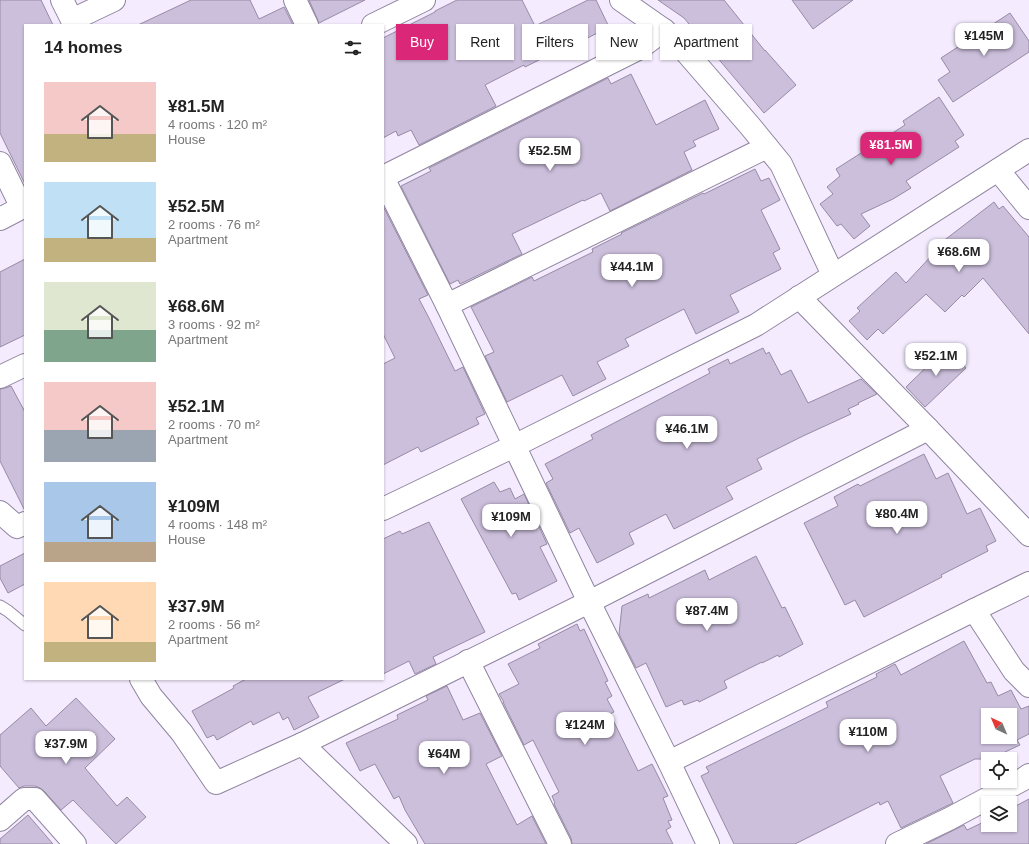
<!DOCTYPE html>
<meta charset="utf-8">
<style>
body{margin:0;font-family:Helvetica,sans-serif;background:#f2f2f2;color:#222;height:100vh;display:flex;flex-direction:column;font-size:15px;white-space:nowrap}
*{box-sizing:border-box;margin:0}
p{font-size:13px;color:#767676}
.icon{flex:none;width:22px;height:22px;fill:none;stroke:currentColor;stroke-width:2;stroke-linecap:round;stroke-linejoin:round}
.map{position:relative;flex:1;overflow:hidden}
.side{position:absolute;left:24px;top:24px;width:360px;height:656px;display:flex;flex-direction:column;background:#fff;border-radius:0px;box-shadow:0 1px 3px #0004}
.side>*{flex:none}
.hud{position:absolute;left:396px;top:24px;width:380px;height:36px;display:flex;gap:8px}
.needle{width:26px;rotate:316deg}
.tools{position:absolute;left:981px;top:708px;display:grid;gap:8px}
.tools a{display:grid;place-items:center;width:36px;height:36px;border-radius:0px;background:#fff;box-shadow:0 1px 3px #0004;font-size:20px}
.price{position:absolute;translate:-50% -34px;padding:0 9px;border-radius:8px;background:#fff;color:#222;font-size:13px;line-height:26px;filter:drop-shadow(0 1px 2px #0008)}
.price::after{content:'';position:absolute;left:50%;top:24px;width:12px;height:9px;margin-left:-6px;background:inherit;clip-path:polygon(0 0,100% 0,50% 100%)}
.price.selected{background:#db2777;color:#fff}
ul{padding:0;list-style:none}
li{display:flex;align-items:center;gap:12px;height:100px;padding:0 20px}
li span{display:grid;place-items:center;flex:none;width:112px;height:80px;border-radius:0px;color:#555}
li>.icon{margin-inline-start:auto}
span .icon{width:48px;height:48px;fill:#fffc;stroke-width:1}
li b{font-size:17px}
h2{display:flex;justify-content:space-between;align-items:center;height:48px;padding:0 20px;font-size:17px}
.chip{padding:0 14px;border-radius:0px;background:#fff;box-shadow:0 1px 3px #0004;font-size:14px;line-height:36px}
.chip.selected{background:#db2777;color:#fff}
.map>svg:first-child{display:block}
</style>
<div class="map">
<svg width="1029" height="844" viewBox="0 0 1029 844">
<rect width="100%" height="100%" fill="#f4ecfe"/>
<g fill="#ccbfdc" stroke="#978aa6" fill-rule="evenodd">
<path d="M 0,0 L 41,0 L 53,25 L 25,25 L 25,184 L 0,133 Z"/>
<path d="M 191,0 L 250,0 L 259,19 L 284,7 L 293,25 L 138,25 Z"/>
<path d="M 309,0 L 365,0 L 319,23 Z"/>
<path d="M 457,0 L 522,0 L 535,26 L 588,0 L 596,0 L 609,27 L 574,45 L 573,43 L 525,67 L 524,65 L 485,85 L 496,106 L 419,145 L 411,130 L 398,136 L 396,131 L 383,138 L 383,38 L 435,12 L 435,11 Z"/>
<path d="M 658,0 L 724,0 L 765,51 L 765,50 L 796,85 L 764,113 L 684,18 Z"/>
<path d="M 792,0 L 853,0 L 813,29 Z"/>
<path d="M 1010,13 L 1029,41 L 1029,52 L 953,102 L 938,80 L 950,72 L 941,58 Z"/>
<path d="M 631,74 L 656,125 L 705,100 L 719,129 L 693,141 L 696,146 L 684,152 L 692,170 L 610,211 L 601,193 L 584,201 L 583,200 L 512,234 L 522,254 L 460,284 L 458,280 L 450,284 L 401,186 L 431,171 L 429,168 L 608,78 L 611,84 Z"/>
<path d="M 939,97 L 964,135 L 955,141 L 959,147 L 906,181 L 911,188 L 893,199 L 861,214 L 870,226 L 854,239 L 841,224 L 837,226 L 820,204 L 833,194 L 827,187 L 840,176 L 836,169 L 905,125 L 903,121 Z"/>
<path d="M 755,169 L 761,181 L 769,178 L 780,200 L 761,210 L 780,249 L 773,253 L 781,269 L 730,295 L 739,312 L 696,334 L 684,309 L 625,339 L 629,346 L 597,362 L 606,379 L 573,396 L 562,375 L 507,402 L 485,356 L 494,352 L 471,307 L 532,277 L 534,281 L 593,252 L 592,249 L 622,234 L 621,233 L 703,193 L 704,194 Z"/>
<path d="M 994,202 L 999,209 L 1003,206 L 1029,237 L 1029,334 L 983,278 L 964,297 L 962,295 L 945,312 L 926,294 L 883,334 L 878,329 L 867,340 L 849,321 L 860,311 L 857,308 L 896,272 L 906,283 L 935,252 L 933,249 Z"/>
<path d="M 383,206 L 428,295 L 419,299 L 429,318 L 455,371 L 463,367 L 485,414 L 476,418 L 479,424 L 421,452 L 418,447 L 383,465 L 383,364 L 395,358 L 383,334 Z"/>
<path d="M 25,259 L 25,335 L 0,347 L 0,272 Z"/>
<path d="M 947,347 L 966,368 L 925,407 L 906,387 Z"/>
<path d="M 763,348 L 766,354 L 769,352 L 781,375 L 791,370 L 808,403 L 861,379 L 877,394 L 858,403 L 859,404 L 848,409 L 851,414 L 803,436 L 757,459 L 762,469 L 726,487 L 733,499 L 674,529 L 666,514 L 629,533 L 634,544 L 597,563 L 579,528 L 570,533 L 546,483 L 553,479 L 545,464 L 593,439 L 591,435 L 710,373 L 708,369 L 728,359 L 730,364 Z"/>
<path d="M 11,386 L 25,412 L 25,511 L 0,461 L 0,389 L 5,388 Z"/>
<path d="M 924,454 L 936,479 L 948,473 L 967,514 L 980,508 L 996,541 L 986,546 L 988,551 L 941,575 L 942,577 L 864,617 L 855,600 L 845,605 L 804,523 L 838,506 L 834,497 L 858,484 L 860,486 Z"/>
<path d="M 494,482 L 500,492 L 510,488 L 515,499 L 524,494 L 547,544 L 540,547 L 557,581 L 519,600 L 516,593 L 512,594 L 461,499 Z"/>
<path d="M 429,522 L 485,632 L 433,657 L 436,664 L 415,674 L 409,661 L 383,674 L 383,539 L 400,531 L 402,534 Z"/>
<path d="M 25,553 L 25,584 L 8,593 L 0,578 L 0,566 Z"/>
<path d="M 756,556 L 782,608 L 785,607 L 803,644 L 779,657 L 778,655 L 762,663 L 762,662 L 724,681 L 727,688 L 699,702 L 698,700 L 684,705 L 682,700 L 666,707 L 646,663 L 636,668 L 619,634 L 622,606 L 648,594 L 649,598 L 705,570 L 709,580 Z"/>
<path d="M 577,624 L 580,631 L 584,629 L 608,681 L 605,682 L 612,696 L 607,699 L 614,712 L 610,714 L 638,771 L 652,764 L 668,796 L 663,798 L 672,820 L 668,821 L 671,827 L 666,830 L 673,844 L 572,844 L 571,838 L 554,804 L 555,803 L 552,796 L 559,792 L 533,740 L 524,745 L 503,702 L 504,702 L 499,694 L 519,684 L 508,664 L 540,648 L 538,644 Z"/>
<path d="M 964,641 L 987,683 L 991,682 L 998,696 L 1011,690 L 1021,709 L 1029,706 L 1029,734 L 1017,740 L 1020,745 L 1005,752 L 1008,759 L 975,759 L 940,776 L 953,803 L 901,828 L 888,801 L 880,805 L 879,802 L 795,844 L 734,844 L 701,776 L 709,772 L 706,767 L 828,707 L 826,702 L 877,677 L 876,674 L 895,664 L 901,675 ZM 988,715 L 1010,715 L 1010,737 L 988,737 Z"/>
<path d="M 246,679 L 345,679 L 308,697 L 319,717 L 294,730 L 288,717 L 283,720 L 279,712 L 253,725 L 251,721 L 217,740 L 214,735 L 207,738 L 192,711 L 234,688 L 233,686 Z"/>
<path d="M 447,686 L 463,720 L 480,713 L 502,756 L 486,764 L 517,825 L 532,816 L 546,844 L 425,844 L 405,810 L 399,796 L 394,799 L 375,764 L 360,771 L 346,743 L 398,719 L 397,715 L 428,700 L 426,696 Z"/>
<path d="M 76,698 L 115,739 L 85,768 L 117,806 L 127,797 L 146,817 L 116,844 L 73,800 L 61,810 L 44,791 L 40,788 L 35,786 L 24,786 L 19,788 L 0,766 L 0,735 L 31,708 L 46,726 Z"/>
<path d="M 1029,799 L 1029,844 L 926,844 L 964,825 L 967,830 L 988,820 L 988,825 L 1010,825 L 1010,809 Z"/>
<path d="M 28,815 L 53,844 L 0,844 L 0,839 Z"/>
</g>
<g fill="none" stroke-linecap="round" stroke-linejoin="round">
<defs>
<path id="lane" d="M 0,606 L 8,611 L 25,625"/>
<g id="street">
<path d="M 62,0 L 72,20 L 114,0"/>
<path d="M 295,0 L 307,25"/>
<path d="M 621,0 L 664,30 L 679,44 L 750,126 L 781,164 L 833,275"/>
<path d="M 373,25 L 424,0"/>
<path d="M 0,163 L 22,208"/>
<path d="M 998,170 L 1029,208"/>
<path d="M 383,177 L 640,48 L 664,30"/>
<path d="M 383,178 L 447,305 L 589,602 L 669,762 L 708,844"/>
<path d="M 0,219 L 25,206"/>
<path d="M 799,297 L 928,429 L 1029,535"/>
<path d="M 447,305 L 767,147"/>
<path d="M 0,377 L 25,365"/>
<path d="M 383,509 L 514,446 L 756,325 L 1029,150"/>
<path d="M 0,512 L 17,527 L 25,523"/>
<path d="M 1029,583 L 974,610 L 1014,671 L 1029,686"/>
<path d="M 468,661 L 560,844"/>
<path d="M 141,679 L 151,696 L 182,733 L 216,783 L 302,744 L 589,602 L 928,429"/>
<path d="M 302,744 L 406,844"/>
<path d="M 669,762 L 974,610"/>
<path d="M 0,820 L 24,799 L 35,799 L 75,844"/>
<path d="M 897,844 L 949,819 L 1022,780 L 1029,775"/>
</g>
</defs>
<use href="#lane" stroke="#90849f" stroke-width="13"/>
<use href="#street" stroke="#90849f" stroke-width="24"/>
<use href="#lane" stroke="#fff" stroke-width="11"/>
<use href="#street" stroke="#fff" stroke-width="22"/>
</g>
</svg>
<div class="tools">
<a><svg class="needle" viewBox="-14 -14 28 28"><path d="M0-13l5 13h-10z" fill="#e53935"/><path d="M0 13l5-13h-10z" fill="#767676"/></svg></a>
<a><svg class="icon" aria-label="locate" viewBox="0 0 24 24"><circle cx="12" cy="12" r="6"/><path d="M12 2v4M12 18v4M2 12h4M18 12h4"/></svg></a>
<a><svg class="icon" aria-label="layers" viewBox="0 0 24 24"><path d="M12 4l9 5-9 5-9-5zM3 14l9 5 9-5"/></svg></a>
</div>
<b class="price" style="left:984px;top:57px">¥145M</b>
<b class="price selected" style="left:891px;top:166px">¥81.5M</b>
<b class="price" style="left:550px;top:172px">¥52.5M</b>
<b class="price" style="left:959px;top:273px">¥68.6M</b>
<b class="price" style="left:632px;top:288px">¥44.1M</b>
<b class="price" style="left:936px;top:377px">¥52.1M</b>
<b class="price" style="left:687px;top:450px">¥46.1M</b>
<b class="price" style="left:897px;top:535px">¥80.4M</b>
<b class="price" style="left:511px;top:538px">¥109M</b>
<b class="price" style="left:707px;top:632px">¥87.4M</b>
<b class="price" style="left:585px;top:746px">¥124M</b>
<b class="price" style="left:868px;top:753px">¥110M</b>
<b class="price" style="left:66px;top:765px">¥37.9M</b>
<b class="price" style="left:444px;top:775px">¥64M</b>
<div class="hud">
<a class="chip selected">Buy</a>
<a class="chip">Rent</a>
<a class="chip">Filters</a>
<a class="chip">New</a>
<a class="chip">Apartment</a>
</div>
<section class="side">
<h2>14 homes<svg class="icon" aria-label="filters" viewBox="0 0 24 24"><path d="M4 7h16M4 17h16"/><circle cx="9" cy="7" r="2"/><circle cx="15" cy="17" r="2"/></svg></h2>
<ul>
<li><span style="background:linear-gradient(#f6c9c9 65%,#c2b280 0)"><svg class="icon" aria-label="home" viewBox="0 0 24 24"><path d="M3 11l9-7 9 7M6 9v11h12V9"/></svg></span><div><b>¥81.5M</b><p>4 rooms · 120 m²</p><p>House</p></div></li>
<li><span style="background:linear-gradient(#bfe0f5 70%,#c2b280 0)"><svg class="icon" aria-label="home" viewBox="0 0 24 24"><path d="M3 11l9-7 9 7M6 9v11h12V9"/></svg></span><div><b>¥52.5M</b><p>2 rooms · 76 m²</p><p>Apartment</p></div></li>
<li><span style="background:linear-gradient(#dfe7d0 60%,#7fa58c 0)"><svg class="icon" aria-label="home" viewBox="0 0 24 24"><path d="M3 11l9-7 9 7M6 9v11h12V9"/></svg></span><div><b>¥68.6M</b><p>3 rooms · 92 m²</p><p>Apartment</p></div></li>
<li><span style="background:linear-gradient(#f6c9c9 60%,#9aa5b1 0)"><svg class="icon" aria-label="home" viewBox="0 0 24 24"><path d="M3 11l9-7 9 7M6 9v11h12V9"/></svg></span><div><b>¥52.1M</b><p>2 rooms · 70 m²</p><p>Apartment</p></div></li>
<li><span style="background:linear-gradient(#a9c7e8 75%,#b9a48a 0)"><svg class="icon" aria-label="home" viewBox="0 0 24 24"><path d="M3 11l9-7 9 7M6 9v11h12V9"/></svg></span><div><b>¥109M</b><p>4 rooms · 148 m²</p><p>House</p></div></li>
<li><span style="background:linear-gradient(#ffd9b3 75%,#c2b280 0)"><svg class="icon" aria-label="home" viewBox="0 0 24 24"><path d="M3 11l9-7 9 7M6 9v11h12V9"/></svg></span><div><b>¥37.9M</b><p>2 rooms · 56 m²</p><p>Apartment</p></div></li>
</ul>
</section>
</div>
